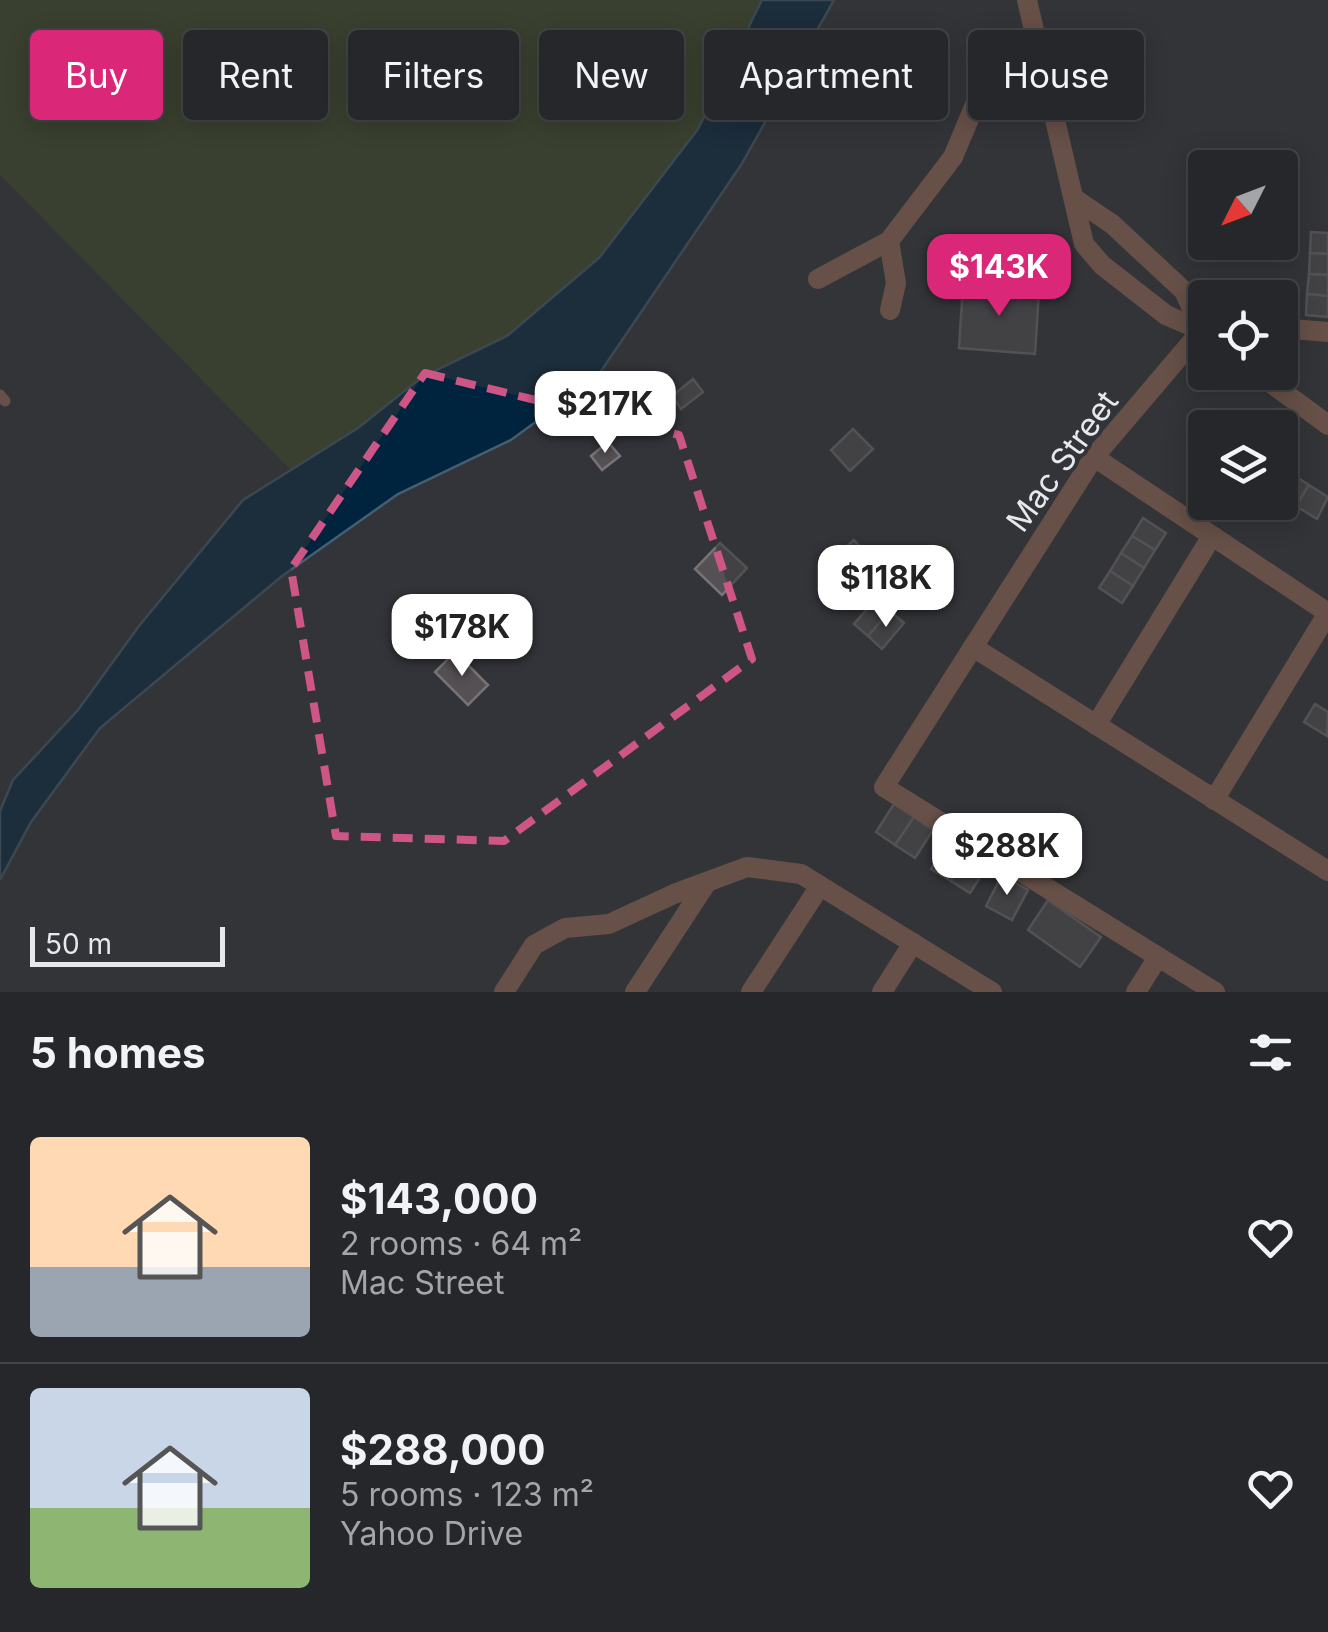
<!DOCTYPE html>
<meta charset="utf-8">
<style>
body{margin:0;font-family:Inter,sans-serif;background:#2e2f33;color:#f1f3f6;height:100vh;display:flex;flex-direction:column;font-size:38px;white-space:nowrap}
*{box-sizing:border-box;margin:0}
p{font-size:32px;color:#a4a5a9}
.icon{flex:none;width:55px;height:55px;fill:none;stroke:currentColor;stroke-width:2;stroke-linecap:round;stroke-linejoin:round}
.map{position:relative;height:992px;overflow:hidden}
.sheet{display:flex;flex-direction:column;background:#26272b;flex:1}
.sheet>*{flex:none}
.guide{position:absolute;left:30px;top:30px;width:1270px;height:90px;display:flex;gap:20px}
.needle{width:65px;rotate:228deg}
.controls{position:absolute;left:1188px;top:150px;display:grid;gap:20px}
.controls a{display:grid;place-items:center;width:110px;height:110px;border-radius:10px;background:#26272b;box-shadow:0 5px 25px #0003,0 0 0 2px #424447;font-size:50px}
.scale{position:absolute;left:30px;bottom:25px;width:195px;box-sizing:border-box;padding-left:10px;border:5px solid #e7e8eb;border-top:0;font-size:28px;line-height:35px;white-space:nowrap;color:#e7e8eb;-webkit-text-stroke:8px #333439;paint-order:stroke}
.price{position:absolute;translate:-50% -85px;padding:0 22px;border-radius:20px;background:#fff;color:#222;font-size:32px;line-height:65px;filter:drop-shadow(0 2px 5px #0008)}
.price::after{content:'';position:absolute;left:50%;top:60px;width:30px;height:22px;margin-left:-15px;background:inherit;clip-path:polygon(0 0,100% 0,50% 100%)}
.price.current{background:#db2777;color:#fff}
ul{padding:0;list-style:none}
li{display:flex;align-items:center;gap:30px;height:250px;padding:0 30px}
li+li{border-top:2px solid #424447}
li span{display:grid;place-items:center;flex:none;width:280px;height:200px;border-radius:10px;color:#555}
li>.icon{margin-inline-start:auto}
span .icon{width:120px;height:120px;fill:#fffc;stroke-width:1}
li b{font-size:42px}
h2{display:flex;justify-content:space-between;align-items:center;height:120px;padding:0 30px;font-size:42px}
.pill{padding:0 35px;border-radius:10px;background:#26272b;box-shadow:0 5px 25px #0003,0 0 0 2px #424447;font-size:35px;line-height:90px}
.pill.current{background:#db2777;color:#fff}
.map>svg:first-child{display:block}
</style>
<div class="map">
<svg width="1328" height="992" viewBox="0 0 1328 992">
<rect width="100%" height="100%" fill="#333439"/>
<path fill="#414e24" d="M 0,0 L 793,0 L 618,306 L 335,515 L 0,175 Z"/>
<path fill="#00243e" stroke="#455f72" stroke-width="2.5" d="M 762,0 L 834,0 L 741,165 L 597,377 L 511,440 L 398,494 L 282,576 L 100,728 L 31,822 L 0,880 L 0,811 L 13,780 L 78,710 L 139,626 L 243,500 L 358,428 L 422,377 L 507,336 L 599,258 L 698,129 Z"/>
<g fill="#555053" stroke="#787376" stroke-width="2.5">
<path d="M 1280,230 L 1290,231 L 1289,258 L 1268,257 L 1269,242 L 1280,242 Z"/>
<path d="M 1311,232 L 1328,233 L 1328,254 L 1310,253 Z"/>
<path d="M 1228,242 L 1248,242 L 1247,255 L 1227,254 Z"/>
<path d="M 1248,242 L 1269,242 L 1268,257 L 1247,255 Z"/>
<path d="M 1310,253 L 1328,254 L 1328,275 L 1309,274 Z"/>
<path d="M 1309,274 L 1328,275 L 1328,296 L 1307,294 Z"/>
<path d="M 963,285 L 1039,291 L 1035,354 L 959,348 Z"/>
<path d="M 1307,294 L 1328,296 L 1328,317 L 1306,315 Z"/>
<path d="M 693,379 L 703,392 L 681,409 L 672,396 Z"/>
<path d="M 853,429 L 873,449 L 850,471 L 831,450 Z"/>
<path d="M 608,442 L 620,456 L 602,470 L 591,456 Z"/>
<path d="M 1288,472 L 1309,485 L 1296,506 L 1280,496 Z"/>
<path d="M 1309,485 L 1328,497 L 1317,519 L 1296,506 Z"/>
<path d="M 1143,518 L 1166,533 L 1155,550 L 1132,536 Z"/>
<path d="M 1132,536 L 1155,550 L 1144,568 L 1121,553 Z"/>
<path d="M 854,540 L 872,560 L 858,572 L 840,552 Z"/>
<path d="M 720,543 L 747,568 L 722,595 L 695,569 Z"/>
<path d="M 1121,553 L 1144,568 L 1133,586 L 1110,571 Z"/>
<path d="M 1110,571 L 1133,586 L 1122,603 L 1099,588 Z"/>
<path d="M 876,599 L 890,611 L 868,636 L 854,624 Z"/>
<path d="M 890,611 L 904,623 L 882,649 L 868,636 Z"/>
<path d="M 455,652 L 488,685 L 468,705 L 435,672 Z"/>
<path d="M 1315,704 L 1328,712 L 1327,736 L 1304,722 Z"/>
<path d="M 894,804 L 914,817 L 895,845 L 876,832 Z"/>
<path d="M 914,817 L 933,830 L 915,858 L 895,845 Z"/>
<path d="M 948,840 L 968,853 L 951,881 L 931,869 Z"/>
<path d="M 968,853 L 988,865 L 970,893 L 951,881 Z"/>
<path d="M 1002,875 L 1028,890 L 1012,920 L 986,906 Z"/>
<path d="M 1048,900 L 1101,937 L 1080,967 L 1028,930 Z"/>
</g>
<g fill="none" stroke-linecap="round" stroke-linejoin="round">
<path stroke="#a57159" stroke-width="11" d="M 0,395 L 5,401"/>
<g stroke="#a57159" stroke-width="20">
<path d="M 1027,0 L 1084,244 L 1102,265 L 1166,315 L 1205,332"/>
<path d="M 1075,199 L 1112,224 L 1184,291 L 1202,330"/>
<path d="M 889,241 L 896,283 L 890,310"/>
<path d="M 818,279 L 889,241 L 953,157 L 987,76 L 1002,62 L 1039,50"/>
<path d="M 1280,328 L 1328,332"/>
<path d="M 1202,330 L 1094,457 L 884,787 L 1215,992"/>
<path d="M 1256,372 L 1328,425"/>
<path d="M 1094,457 L 1328,613 L 1214,800"/>
<path d="M 973,647 L 1328,871"/>
<path d="M 1096,725 L 1212,536"/>
<path d="M 504,992 L 534,945 L 565,928 L 609,924 L 674,894 L 747,867 L 801,874 L 992,992"/>
<path d="M 635,992 L 707,882"/>
<path d="M 751,992 L 820,886"/>
<path d="M 882,992 L 913,943"/>
<path d="M 1136,992 L 1158,957"/>
</g>
</g>
<path d="M0 0H1328V992H0ZM 425,373 L 679,435 L 752,659 L 504,841 L 336,836 L 291,569 Z" fill="#333439" fill-opacity=".55" fill-rule="evenodd"/>
<path fill="none" stroke="#cd5686" stroke-width="8" stroke-dasharray="20 12" stroke-linejoin="round" d="M 425,373 L 679,435 L 752,659 L 504,841 L 336,836 L 291,569 Z"/>
<g text-anchor="middle" dominant-baseline="central" stroke-width="8" stroke-linejoin="round" paint-order="stroke">
<g font-size="32" fill="#e7e8eb" stroke="#333439">
<text transform="translate(1062 461) rotate(-54)">Mac Street</text>
</g>
</g>
</svg>
<div class="controls">
<a><svg class="needle" viewBox="-14 -14 28 28"><path d="M0-13l5 13h-10z" fill="#e53935"/><path d="M0 13l5-13h-10z" fill="#a4a5a9"/></svg></a>
<a><svg class="icon" aria-label="locate" viewBox="0 0 24 24"><circle cx="12" cy="12" r="6"/><path d="M12 2v4M12 18v4M2 12h4M18 12h4"/></svg></a>
<a><svg class="icon" aria-label="layers" viewBox="0 0 24 24"><path d="M12 4l9 5-9 5-9-5zM3 14l9 5 9-5"/></svg></a>
</div>
<div class="scale">50 m</div>
<b class="price current" style="left:999px;top:319px">$143K</b>
<b class="price" style="left:605px;top:456px">$217K</b>
<b class="price" style="left:886px;top:630px">$118K</b>
<b class="price" style="left:462px;top:679px">$178K</b>
<b class="price" style="left:1007px;top:898px">$288K</b>
<div class="guide">
<a class="pill current">Buy</a>
<a class="pill">Rent</a>
<a class="pill">Filters</a>
<a class="pill">New</a>
<a class="pill">Apartment</a>
<a class="pill">House</a>
</div>
</div>
<section class="sheet">
<h2>5 homes<svg class="icon" aria-label="filters" viewBox="0 0 24 24"><path d="M4 7h16M4 17h16"/><circle cx="9" cy="7" r="2"/><circle cx="15" cy="17" r="2"/></svg></h2>
<ul>
<li><span style="background:linear-gradient(#ffd9b3 65%,#9aa5b1 0)"><svg class="icon" aria-label="home" viewBox="0 0 24 24"><path d="M3 11l9-7 9 7M6 9v11h12V9"/></svg></span><div><b>$143,000</b><p>2 rooms · 64 m²</p><p>Mac Street</p></div><svg class="icon" aria-label="heart" viewBox="0 0 24 24"><path d="M12 20l-8-8c-3-5 5-10 8-4 3-6 11-1 8 4z"/></svg></li>
<li><span style="background:linear-gradient(#c9d6e8 60%,#8fb573 0)"><svg class="icon" aria-label="home" viewBox="0 0 24 24"><path d="M3 11l9-7 9 7M6 9v11h12V9"/></svg></span><div><b>$288,000</b><p>5 rooms · 123 m²</p><p>Yahoo Drive</p></div><svg class="icon" aria-label="heart" viewBox="0 0 24 24"><path d="M12 20l-8-8c-3-5 5-10 8-4 3-6 11-1 8 4z"/></svg></li>
</ul>
</section>
